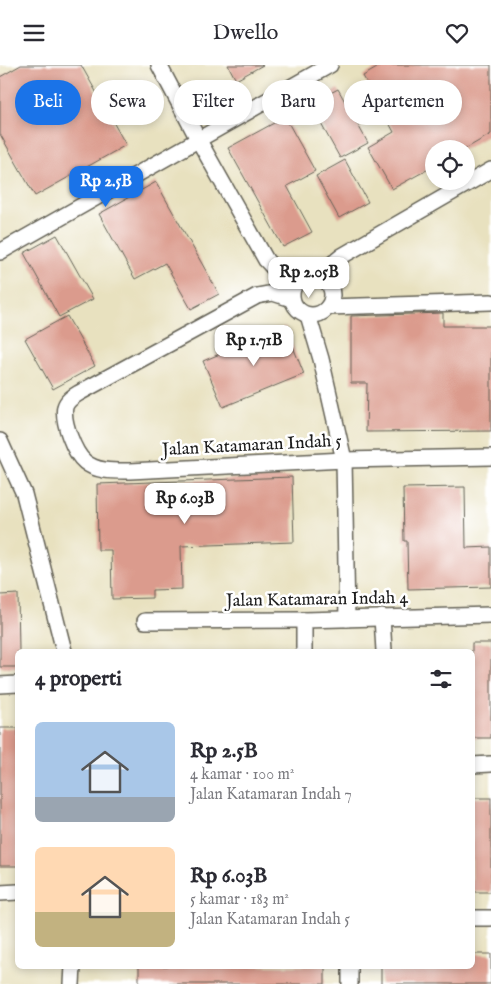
<!DOCTYPE html>
<html lang="id">
<meta charset="utf-8">
<style>
body{margin:0;font-family:"IM FELL English",serif;background:#f7f7f7;color:#2b2b33;height:100vh;display:flex;flex-direction:column;font-size:19px;white-space:nowrap}
*{box-sizing:border-box;margin:0}
p{font-size:16px;color:#7c7c81}
.icon{flex:none;width:28px;height:28px;fill:none;stroke:currentColor;stroke-width:2;stroke-linecap:round;stroke-linejoin:round}
.map{position:relative;flex:1;overflow:hidden}
.details{position:absolute;left:15px;top:584px;width:460px;height:320px;display:flex;flex-direction:column;background:#fff;border-radius:8px;box-shadow:0 2px 8px #0003}
.details>*{flex:none}
.top-card{position:absolute;left:15px;top:15px;width:461px;height:45px;display:flex;gap:10px}
.tools{position:absolute;left:425px;top:75px;display:grid;gap:10px}
.tools a{display:grid;place-items:center;width:50px;height:50px;border-radius:50%;background:#fff;box-shadow:0 2px 8px #0003;font-size:25px}
.price{position:absolute;translate:-50% -42px;padding:0 11px;border-radius:10px;background:#fff;color:#222;font-size:16px;line-height:32px;filter:drop-shadow(0 1px 2px #0008)}
.price::after{content:'';position:absolute;left:50%;top:30px;width:15px;height:11px;margin-left:-8px;background:inherit;clip-path:polygon(0 0,100% 0,50% 100%)}
.price.on{background:#1a73e8;color:#fff}
ul{padding:0;list-style:none}
li{display:flex;align-items:center;gap:15px;height:125px;padding:0 20px}
li span{display:grid;place-items:center;flex:none;width:140px;height:100px;border-radius:8px;color:#555}
li>.icon{margin-inline-start:auto}
span .icon{width:60px;height:60px;fill:#fffc;stroke-width:1}
li b{font-size:21px}
h2{display:flex;justify-content:space-between;align-items:center;height:60px;padding:0 20px;font-size:21px}
.tag{padding:0 18px;border-radius:22px;background:#fff;box-shadow:0 2px 8px #0003;font-size:18px;line-height:45px}
.tag.on{background:#1a73e8;color:#fff}
header{display:flex;justify-content:space-between;align-items:center;height:65px;padding:0 20px;background:#fff;font-size:22px;font-weight:600}
.map>svg:first-child{display:block}
</style>
<header><svg class="icon" aria-label="menu" viewBox="0 0 24 24"><path d="M4 6h16M4 12h16M4 18h16"/></svg>Dwello<svg class="icon" aria-label="heart" viewBox="0 0 24 24"><path d="M12 20l-8-8c-3-5 5-10 8-4 3-6 11-1 8 4z"/></svg></header>
<div class="map">
<svg width="491" height="919" viewBox="0 0 491 919">
<rect width="100%" height="100%" fill="#fff"/>
<filter id="ink" filterUnits="userSpaceOnUse"><feTurbulence type="fractalNoise" baseFrequency=".02" numOctaves="2"/><feDisplacementMap in="SourceGraphic" scale="10" xChannelSelector="R" yChannelSelector="G"/><feConvolveMatrix kernelMatrix="1 2 1 2 8 2 1 2 1" color-interpolation-filters="sRGB"/></filter>
<filter id="wash" filterUnits="userSpaceOnUse"><feTurbulence type="fractalNoise" baseFrequency=".0096" numOctaves="4" result="noise"/><feDisplacementMap in="SourceGraphic" scale="20" xChannelSelector="R" yChannelSelector="G"/><feGaussianBlur stdDeviation="1.12" result="paint"/><feColorMatrix in="noise" values="0 0 0 0 0 0 0 0 0 0 0 0 0 0 0 0 0 1.4 0 .05"/><feComposite in="paint" operator="in"/></filter>
<g filter="url(#wash)">
<rect width="100%" height="100%" fill="#e8e1bf"/>
<g id="blocks">
<g fill="#db9b8d">
<path d="M 21,0 L 81,0 L 126,80 L 35,131 L 0,69 L 0,12 Z"/>
<path d="M 228,0 L 263,0 L 236,15 Z"/>
<path d="M 382,0 L 491,0 L 491,69 L 465,84 L 434,84 L 434,101 L 392,124 L 368,82 L 394,67 L 363,11 Z"/>
<path d="M 338,24 L 368,78 L 340,93 L 310,39 Z"/>
<path d="M 285,52 L 315,106 L 287,121 L 312,167 L 283,182 L 228,83 Z"/>
<path d="M 345,95 L 368,137 L 339,153 L 316,111 Z"/>
<path d="M 156,117 L 219,229 L 191,244 L 165,198 L 135,214 L 99,149 Z"/>
<path d="M 57,170 L 93,234 L 59,252 L 24,188 Z"/>
<path d="M 443,248 L 443,261 L 491,261 L 491,366 L 366,367 L 367,318 L 351,318 L 351,251 Z"/>
<path d="M 67,251 L 95,301 L 53,324 L 25,274 Z"/>
<path d="M 285,262 L 304,309 L 223,342 L 203,296 Z"/>
<path d="M 292,412 L 294,477 L 181,481 L 182,524 L 152,525 L 152,533 L 112,534 L 111,485 L 98,485 L 97,419 Z"/>
<path d="M 465,422 L 466,483 L 491,482 L 491,522 L 408,524 L 407,476 L 404,476 L 403,423 Z"/>
<path d="M 18,529 L 19,586 L 18,586 L 18,602 L 0,602 L 0,530 Z"/>
<rect x="472" y="578" width="19" height="95"/>
<rect x="0" y="663" width="18" height="138"/>
<rect x="472" y="733" width="19" height="94"/>
<path d="M 472,889 L 491,889 L 491,919 L 381,919 L 381,901 L 472,901 Z"/>
<rect x="139" y="901" width="186" height="18"/>
</g>
</g>
</g>
<g filter="url(#ink)">
<use href="#blocks" fill-opacity="0" stroke="#636155" stroke-width="1"/>
<g fill="none" stroke-linecap="round" stroke-linejoin="round">
<defs>
<g id="street">
<path d="M 159,0 L 198,74 L 266,195 L 292,223"/>
<path d="M 0,187 L 330,0"/>
<circle cx="312" cy="230" r="20"/>
<path d="M 321,212 L 332,199 L 342,191 L 491,105"/>
<path d="M 292,234 L 273,228 L 257,231 L 79,328 C 74,331 67,335 65,342 C 62,356 74,388 85,397 C 97,407 114,406 130,406 L 344,395 L 491,392"/>
<path d="M 328,242 L 491,237"/>
<path d="M 308,250 L 321,294 L 344,395 L 347,554"/>
<path d="M 0,376 L 24,429 L 64,586"/>
<path d="M 382,552 L 384,586"/>
<path d="M 304,555 L 304,586"/>
<path d="M 145,556 L 304,555 L 491,550"/>
<path d="M 0,620 L 18,619"/>
<path d="M 472,700 L 491,699"/>
<path d="M 0,828 L 18,827"/>
<path d="M 472,853 L 491,853"/>
<path d="M 350,901 L 350,919"/>
<path d="M 72,919 L 73,901"/>
</g>
</defs>
<use href="#street" stroke="#636155" stroke-width="18"/>
<use href="#street" stroke="#fff" stroke-width="15"/>
</g>
</g>
<g text-anchor="middle" dominant-baseline="central" stroke-width="5" stroke-linejoin="round" paint-order="stroke">
<g font-size="18" fill="#1c1c1c" stroke="#fff">
<text transform="translate(252 381) rotate(-3)">Jalan Katamaran Indah 5</text>
<text transform="translate(317 535) rotate(-1)">Jalan Katamaran Indah 4</text>
</g>
</g>
</svg>
<div class="tools">
<a><svg class="icon" aria-label="locate" viewBox="0 0 24 24"><circle cx="12" cy="12" r="6"/><path d="M12 2v4M12 18v4M2 12h4M18 12h4"/></svg></a>
</div>
<b class="price on" style="left:106px;top:143px">Rp 2.5B</b>
<b class="price" style="left:309px;top:234px">Rp 2.05B</b>
<b class="price" style="left:254px;top:302px">Rp 1.71B</b>
<b class="price" style="left:185px;top:460px">Rp 6.03B</b>
<div class="top-card">
<a class="tag on">Beli</a>
<a class="tag">Sewa</a>
<a class="tag">Filter</a>
<a class="tag">Baru</a>
<a class="tag">Apartemen</a>
</div>
<section class="details">
<h2>4 properti<svg class="icon" aria-label="filters" viewBox="0 0 24 24"><path d="M4 7h16M4 17h16"/><circle cx="9" cy="7" r="2"/><circle cx="15" cy="17" r="2"/></svg></h2>
<ul>
<li><span style="background:linear-gradient(#a9c7e8 75%,#9aa5b1 0)"><svg class="icon" aria-label="home" viewBox="0 0 24 24"><path d="M3 11l9-7 9 7M6 9v11h12V9"/></svg></span><div><b>Rp 2.5B</b><p>4 kamar · 100 m²</p><p>Jalan Katamaran Indah 7</p></div></li>
<li><span style="background:linear-gradient(#ffd9b3 65%,#c2b280 0)"><svg class="icon" aria-label="home" viewBox="0 0 24 24"><path d="M3 11l9-7 9 7M6 9v11h12V9"/></svg></span><div><b>Rp 6.03B</b><p>5 kamar · 183 m²</p><p>Jalan Katamaran Indah 5</p></div></li>
</ul>
</section>
</div>
